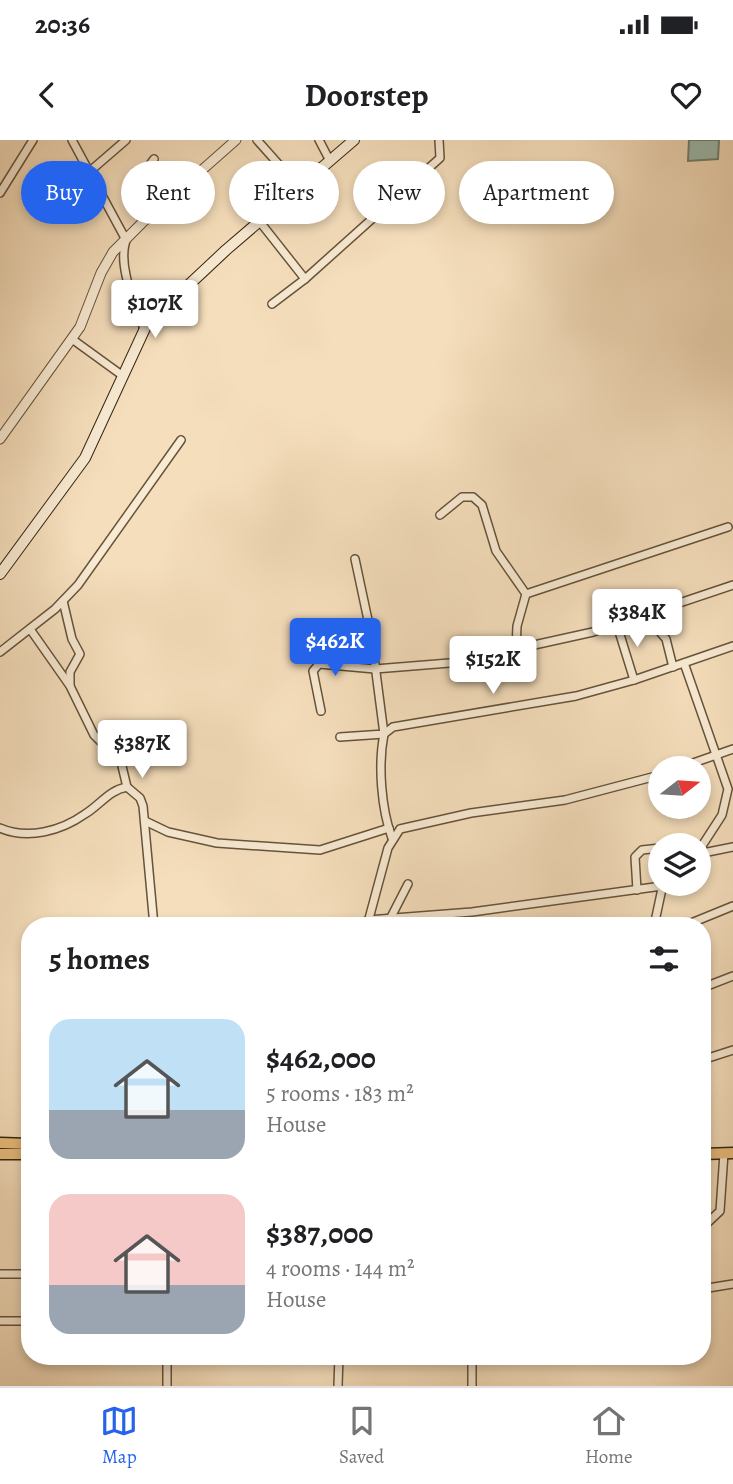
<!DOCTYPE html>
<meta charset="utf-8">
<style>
body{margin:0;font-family:Alegreya,serif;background:#f6f6f6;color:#202124;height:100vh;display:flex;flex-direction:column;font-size:26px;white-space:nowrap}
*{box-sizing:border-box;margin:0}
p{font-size:23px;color:#757577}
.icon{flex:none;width:38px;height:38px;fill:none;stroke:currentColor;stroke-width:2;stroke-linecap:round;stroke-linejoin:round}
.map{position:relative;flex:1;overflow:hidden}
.sheet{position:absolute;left:21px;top:777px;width:690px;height:448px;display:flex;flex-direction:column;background:#fff;border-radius:28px;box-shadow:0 4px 10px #0003}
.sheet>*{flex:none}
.hud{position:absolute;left:21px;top:21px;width:691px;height:63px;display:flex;gap:14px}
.needle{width:46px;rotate:73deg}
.fabs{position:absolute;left:648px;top:616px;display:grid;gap:14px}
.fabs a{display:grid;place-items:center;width:63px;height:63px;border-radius:50%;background:#fff;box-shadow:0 4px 10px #0003;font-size:35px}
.price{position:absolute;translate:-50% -60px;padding:0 16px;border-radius:7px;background:#fff;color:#222;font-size:23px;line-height:46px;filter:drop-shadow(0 2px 4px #0008)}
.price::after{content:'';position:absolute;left:50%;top:42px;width:21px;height:16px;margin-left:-10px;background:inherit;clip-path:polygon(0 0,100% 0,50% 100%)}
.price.current{background:#2563eb;color:#fff}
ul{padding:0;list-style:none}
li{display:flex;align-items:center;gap:21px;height:175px;padding:0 28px}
li span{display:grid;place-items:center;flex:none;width:196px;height:140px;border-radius:21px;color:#555}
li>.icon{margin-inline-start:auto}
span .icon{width:84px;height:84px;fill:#fffc;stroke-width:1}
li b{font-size:30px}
h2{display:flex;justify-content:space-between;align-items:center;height:84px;padding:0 28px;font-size:30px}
.tag{padding:0 24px;border-radius:32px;background:#fff;box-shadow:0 4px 10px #0003;font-size:24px;line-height:63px}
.tag.current{background:#2563eb;color:#fff}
.status{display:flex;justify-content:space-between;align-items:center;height:49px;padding:0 35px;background:#fff;direction:ltr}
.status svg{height:19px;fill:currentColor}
header{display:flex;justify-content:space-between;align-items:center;height:91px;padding:0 28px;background:#fff;font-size:32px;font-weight:700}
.tab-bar{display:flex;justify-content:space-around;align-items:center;height:98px;border-top:2px solid #e0e0e0;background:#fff;font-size:19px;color:#757577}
.tab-bar a{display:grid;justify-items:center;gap:4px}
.tab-bar .current{color:#2563eb}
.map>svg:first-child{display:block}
</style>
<div class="status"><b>20:36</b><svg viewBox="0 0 49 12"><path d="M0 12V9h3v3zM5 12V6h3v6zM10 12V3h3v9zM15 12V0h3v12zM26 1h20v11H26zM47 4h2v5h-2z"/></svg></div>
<header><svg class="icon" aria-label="back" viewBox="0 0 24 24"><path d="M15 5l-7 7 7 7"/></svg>Doorstep<svg class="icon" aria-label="heart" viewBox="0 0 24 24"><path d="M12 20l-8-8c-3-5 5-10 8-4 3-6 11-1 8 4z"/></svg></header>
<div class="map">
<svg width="733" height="1246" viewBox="0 0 733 1246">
<rect width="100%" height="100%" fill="#f5debc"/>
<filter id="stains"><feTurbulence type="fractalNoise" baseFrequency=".00286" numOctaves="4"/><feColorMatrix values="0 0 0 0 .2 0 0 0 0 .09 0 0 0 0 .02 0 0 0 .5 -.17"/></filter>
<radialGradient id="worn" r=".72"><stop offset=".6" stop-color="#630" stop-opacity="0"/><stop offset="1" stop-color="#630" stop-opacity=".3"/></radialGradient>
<path fill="#9cbcb0" stroke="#738070" stroke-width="2" d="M 689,0 L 719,0 L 718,19 L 688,21 Z"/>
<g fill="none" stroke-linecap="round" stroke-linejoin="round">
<defs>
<g id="minor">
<path d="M 72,0 L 125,98"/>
<path d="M 257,0 L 299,47"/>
<path d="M 319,0 L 330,21"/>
<path d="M 154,19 L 142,35 L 164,64"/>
<path d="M 89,32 L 126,0"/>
<path d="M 0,53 L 33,0"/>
<path d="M 260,82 L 305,139 L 440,18 L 439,0"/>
<path d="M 127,98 C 116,123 135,164 144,189"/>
<path d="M 272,164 L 305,139"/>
<path d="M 72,199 L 123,236"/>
<path d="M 440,375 L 462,357 L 473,357 L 482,365 L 496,411 L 526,454 L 517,486 L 516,509"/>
<path d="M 526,454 L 728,387"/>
<path d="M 63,461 L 72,499 L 80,514 L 70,532 L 70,545"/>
<path d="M 657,471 L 660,492 L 666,499 L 673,527"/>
<path d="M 617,485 L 634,540"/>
<path d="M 30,489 L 70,546 L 94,595 L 121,622 L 127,647"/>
<path d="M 0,512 L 55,469 L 78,445 L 181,300"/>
<path d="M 684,523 L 728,649 L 722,675 L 698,712"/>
<path d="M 321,571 L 313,531 L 319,524 L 375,529 L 499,519 L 516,509 L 593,492 L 733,445"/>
<path d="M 340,597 L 384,594 L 371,494 L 355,419"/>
<path d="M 679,628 L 733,609"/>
<path d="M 145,681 L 168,692 L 217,703 L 320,710 L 389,688"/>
<path d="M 0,688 C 28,700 61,691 85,674 C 100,665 109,650 127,647 L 140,658 L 143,666 L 154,786"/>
<path d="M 392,698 C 381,668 378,624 384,594 L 393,587 L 576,556 L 634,540 L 733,506"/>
<path d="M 698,714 L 733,707"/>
<path d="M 637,750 L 635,717 L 642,710 L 660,708"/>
<path d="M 368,780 L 472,772 L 662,746"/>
<path d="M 389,781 L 408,744"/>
<path d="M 367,786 L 388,708 L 400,689 L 471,673 L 565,660 L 660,635"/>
<path d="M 654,786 L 663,744"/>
<path d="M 684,786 L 733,766"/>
<path d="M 702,828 L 707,846"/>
<path d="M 702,848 L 733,836"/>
<path d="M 702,920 L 733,910"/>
<path d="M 702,1088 L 720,1071 L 724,1013"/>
<path d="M 0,1134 L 30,1134"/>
<path d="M 702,1149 L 733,1144"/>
<path d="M 0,1181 L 30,1181"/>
<path d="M 167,1216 L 167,1246"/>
<path d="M 338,1246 L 339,1216"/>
<path d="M 472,1246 L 472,1216"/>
</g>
<path id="tertiary" d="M 0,299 L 80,187 L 101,133 L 113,112 L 142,83 L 236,0"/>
<path id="secondary" d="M 0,434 L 85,318 L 147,184 L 226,110 L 354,0"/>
<g id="trunk">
<path d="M 0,1003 L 30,1004"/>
<path d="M 0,1014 L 30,1014"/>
<path d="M 702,1014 L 733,1013"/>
</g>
</defs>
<use href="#minor" stroke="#66533a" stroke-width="10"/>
<use href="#tertiary" stroke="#66533a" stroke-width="11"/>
<use href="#secondary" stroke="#36250f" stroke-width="12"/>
<use href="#trunk" stroke="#36250f" stroke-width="13"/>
<use href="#minor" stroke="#f8ead3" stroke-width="7"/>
<use href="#tertiary" stroke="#f8ead3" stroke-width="9"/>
<use href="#secondary" stroke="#f8ead3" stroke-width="10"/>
<use href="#trunk" stroke="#eabf7e" stroke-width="10"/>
</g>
<rect width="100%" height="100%" filter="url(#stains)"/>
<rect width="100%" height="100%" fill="url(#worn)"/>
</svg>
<div class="fabs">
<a><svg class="needle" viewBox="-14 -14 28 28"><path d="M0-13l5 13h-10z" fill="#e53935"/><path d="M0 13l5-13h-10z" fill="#757577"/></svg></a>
<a><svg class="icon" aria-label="layers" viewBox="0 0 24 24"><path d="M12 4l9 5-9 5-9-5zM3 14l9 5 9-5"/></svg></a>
</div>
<b class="price" style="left:155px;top:200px">$107K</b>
<b class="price" style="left:637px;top:509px">$384K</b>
<b class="price current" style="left:335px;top:538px">$462K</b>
<b class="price" style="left:493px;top:556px">$152K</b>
<b class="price" style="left:142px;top:640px">$387K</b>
<div class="hud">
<a class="tag current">Buy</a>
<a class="tag">Rent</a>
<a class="tag">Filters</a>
<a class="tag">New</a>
<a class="tag">Apartment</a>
</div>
<section class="sheet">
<h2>5 homes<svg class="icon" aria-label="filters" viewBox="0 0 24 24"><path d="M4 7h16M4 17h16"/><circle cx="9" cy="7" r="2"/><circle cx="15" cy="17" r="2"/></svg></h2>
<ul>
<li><span style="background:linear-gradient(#bfe0f5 65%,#9aa5b1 0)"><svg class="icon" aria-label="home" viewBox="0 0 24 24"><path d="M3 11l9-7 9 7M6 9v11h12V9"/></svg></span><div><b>$462,000</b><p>5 rooms · 183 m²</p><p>House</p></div></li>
<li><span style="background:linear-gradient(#f6c9c9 65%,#9aa5b1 0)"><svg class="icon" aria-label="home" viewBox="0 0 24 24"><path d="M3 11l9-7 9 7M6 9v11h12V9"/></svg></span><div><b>$387,000</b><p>4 rooms · 144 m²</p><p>House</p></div></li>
</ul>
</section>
</div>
<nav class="tab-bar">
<a class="current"><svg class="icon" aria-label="map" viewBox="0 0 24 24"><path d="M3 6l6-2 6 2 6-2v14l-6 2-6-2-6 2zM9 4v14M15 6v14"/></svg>Map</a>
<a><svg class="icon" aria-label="saved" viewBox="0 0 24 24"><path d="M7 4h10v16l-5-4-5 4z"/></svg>Saved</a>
<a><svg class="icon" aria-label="home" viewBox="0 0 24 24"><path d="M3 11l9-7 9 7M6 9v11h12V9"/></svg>Home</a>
</nav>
